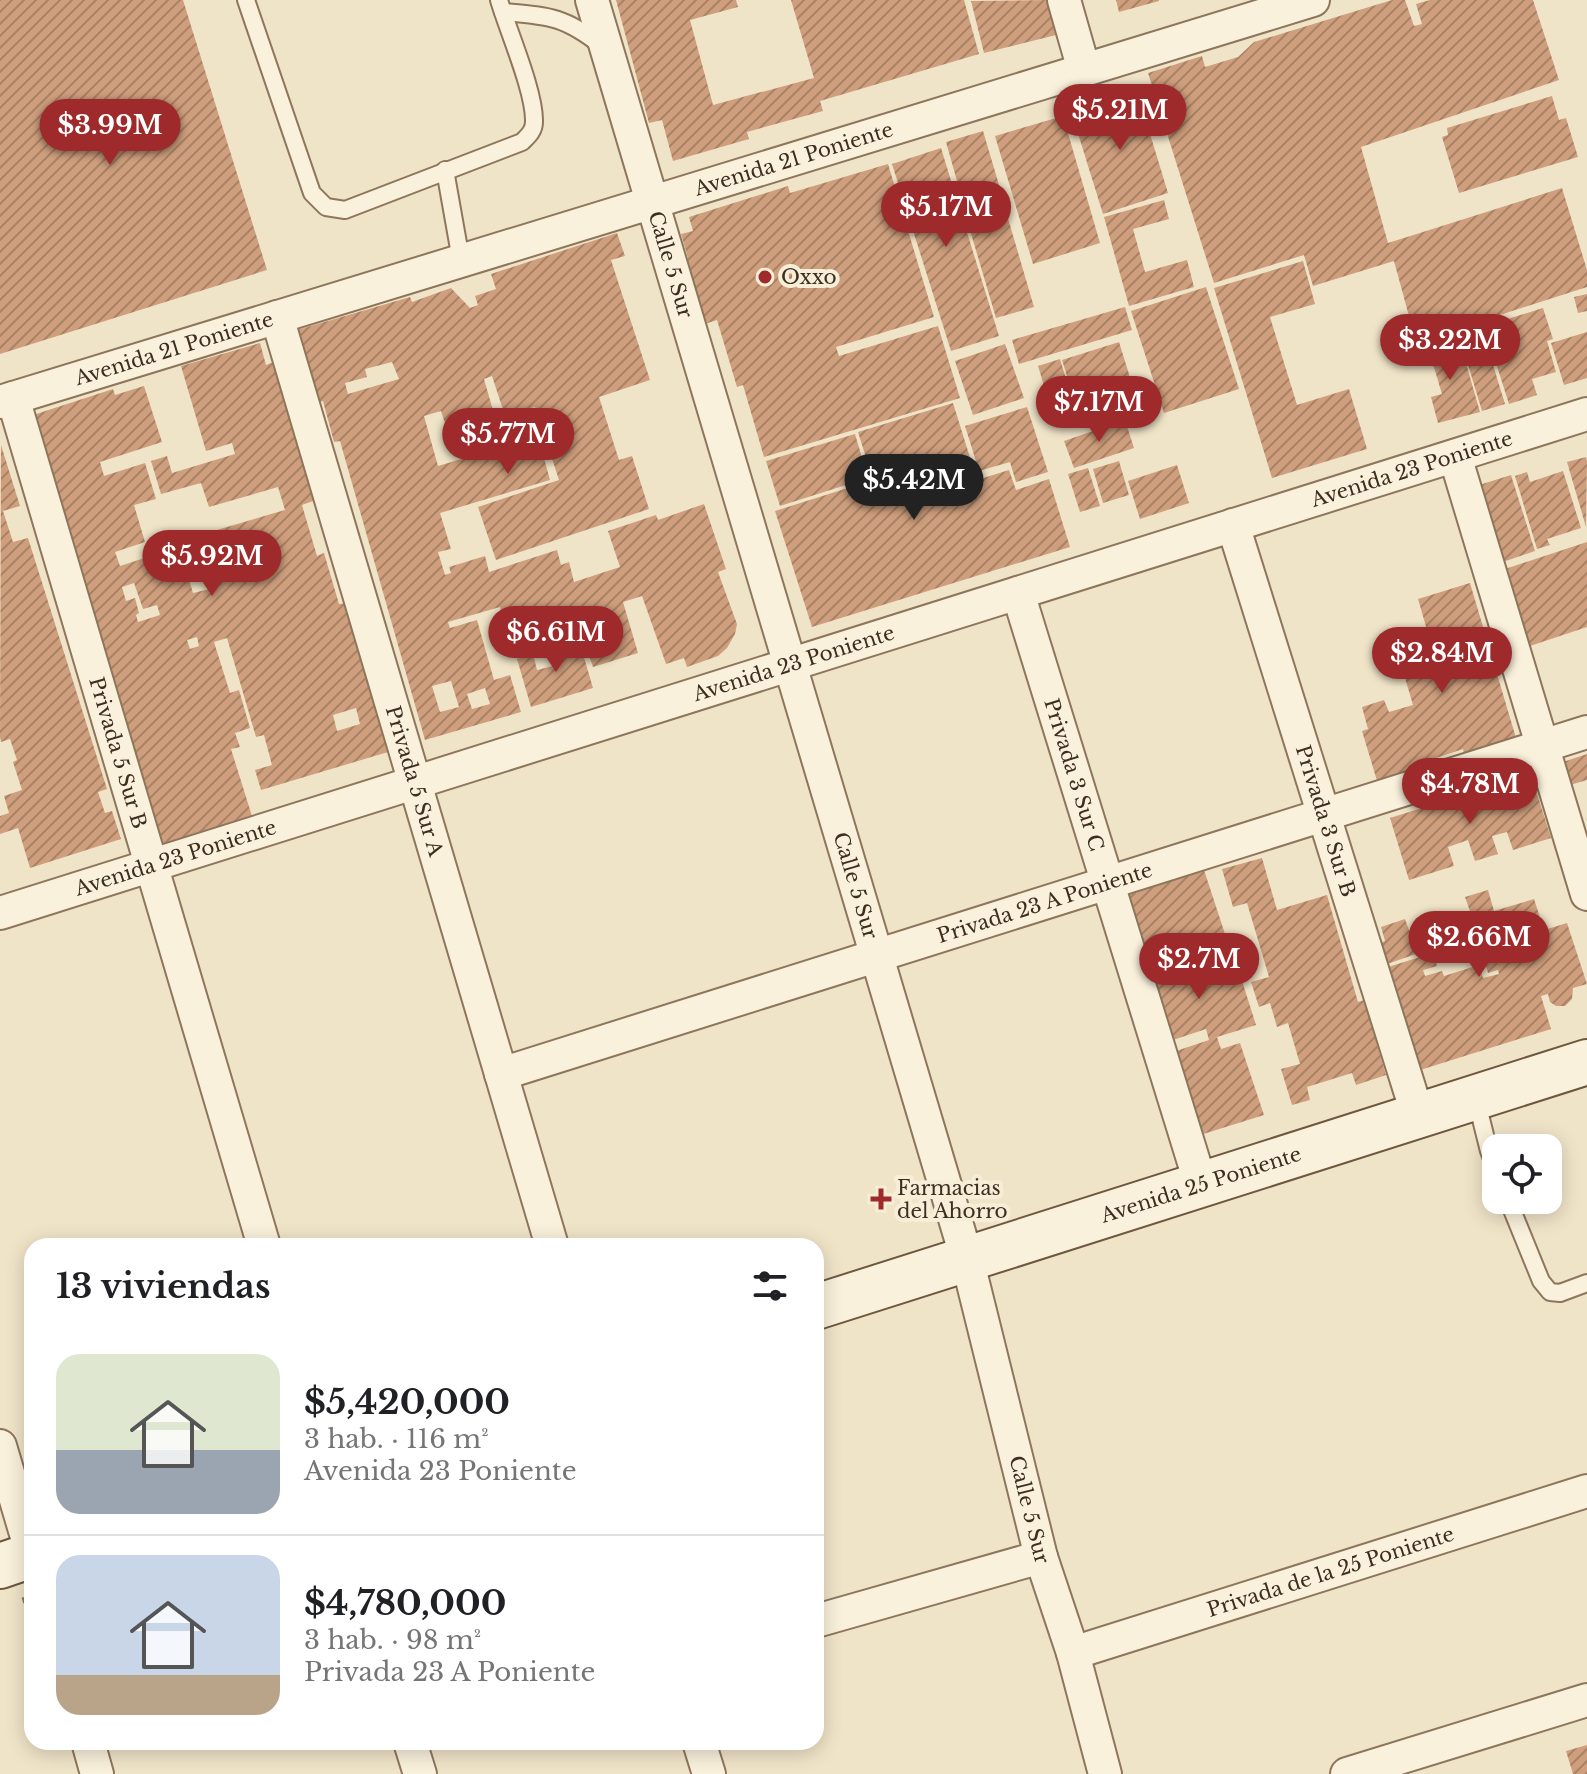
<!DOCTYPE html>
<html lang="es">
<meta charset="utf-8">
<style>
body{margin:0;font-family:"Libre Baskerville",serif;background:#f2f2f2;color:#202124;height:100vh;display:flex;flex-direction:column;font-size:30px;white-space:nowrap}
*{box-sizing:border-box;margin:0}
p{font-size:26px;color:#757577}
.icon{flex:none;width:44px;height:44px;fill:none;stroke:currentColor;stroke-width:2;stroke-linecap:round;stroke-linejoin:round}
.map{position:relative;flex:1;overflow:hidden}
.side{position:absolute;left:24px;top:1238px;width:800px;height:512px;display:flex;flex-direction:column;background:#fff;border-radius:24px;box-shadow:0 4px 20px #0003}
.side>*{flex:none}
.buttons{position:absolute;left:1482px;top:1134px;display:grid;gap:16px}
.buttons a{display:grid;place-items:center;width:80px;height:80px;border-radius:16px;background:#fff;box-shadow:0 4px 20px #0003;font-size:40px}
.price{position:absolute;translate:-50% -68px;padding:0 18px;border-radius:28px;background:#9e2a2b;color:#fff;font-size:26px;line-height:52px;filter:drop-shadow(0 2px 4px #0008)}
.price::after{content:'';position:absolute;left:50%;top:48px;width:24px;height:18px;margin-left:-12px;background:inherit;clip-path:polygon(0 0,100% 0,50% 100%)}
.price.selected{background:#222;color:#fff}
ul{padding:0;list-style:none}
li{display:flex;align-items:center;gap:24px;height:200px;padding:0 32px}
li+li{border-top:2px solid #e0e0e0}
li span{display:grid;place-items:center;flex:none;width:224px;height:160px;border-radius:24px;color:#555}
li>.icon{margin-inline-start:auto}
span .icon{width:96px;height:96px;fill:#fffc;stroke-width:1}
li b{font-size:34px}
h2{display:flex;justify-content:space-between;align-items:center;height:96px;padding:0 32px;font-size:34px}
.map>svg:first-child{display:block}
</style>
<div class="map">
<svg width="1587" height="1774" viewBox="0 0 1587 1774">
<defs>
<pattern id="building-hatch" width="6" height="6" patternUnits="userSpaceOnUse" patternTransform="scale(2)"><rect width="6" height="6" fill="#cf9f7d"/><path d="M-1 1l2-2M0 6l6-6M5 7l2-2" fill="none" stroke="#a98266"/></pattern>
</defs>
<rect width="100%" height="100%" fill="#f0e4c8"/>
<g fill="url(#building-hatch)" fill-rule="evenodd">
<path d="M 0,0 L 183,0 L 267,270 L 0,354 Z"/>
<path d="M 616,0 L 736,0 L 738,7 L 690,20 L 713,105 L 814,78 L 791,0 L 964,0 L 979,54 L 820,101 L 823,111 L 747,132 L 749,139 L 673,161 L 662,120 L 649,123 Z"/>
<path d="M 1047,0 L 1056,35 L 984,53 L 971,1 Z"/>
<path d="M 1116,0 L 1159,0 L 1159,1 L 1119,12 Z"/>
<path d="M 1392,0 L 1405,0 L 1414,26 L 1422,24 L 1416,4 L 1430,0 L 1533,0 L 1559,80 L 1361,147 L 1388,243 L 1562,188 L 1587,270 L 1587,287 L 1416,342 L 1394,261 L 1313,286 L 1304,255 L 1214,283 L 1148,73 L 1202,56 L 1205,67 L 1238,57 L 1254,42 Z"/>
<path d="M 1137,91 L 1168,193 L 1103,214 L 1071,111 Z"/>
<path d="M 1552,96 L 1559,120 L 1566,118 L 1578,157 L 1459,193 L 1442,137 L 1448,135 L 1447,128 Z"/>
<path d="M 1063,116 L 1100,243 L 1033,264 L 995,136 Z"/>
<path d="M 983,131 L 1002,195 L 964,206 L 946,142 Z"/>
<path d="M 941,148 L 999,336 L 951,351 L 892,164 Z"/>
<path d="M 888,164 L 934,317 L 836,347 L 839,356 L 938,326 L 960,398 L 764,457 L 743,385 L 737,387 L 717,320 L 702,325 L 683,260 L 688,258 L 681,234 L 693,231 L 689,217 L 788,186 L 790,193 Z"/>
<path d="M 1002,198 L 1034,307 L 996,318 L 964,210 Z"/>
<path d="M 1164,200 L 1169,219 L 1133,229 L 1145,272 L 1187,260 L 1194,287 L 1129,306 L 1104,217 Z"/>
<path d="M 617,233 L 625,256 L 611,260 L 650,380 L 599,397 L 619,460 L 632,456 L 649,509 L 496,560 L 478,507 L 559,480 L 535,407 L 505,416 L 492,376 L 484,379 L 498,428 L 451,442 L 441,411 L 424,416 L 438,466 L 475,455 L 471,440 L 534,422 L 550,480 L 440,513 L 451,549 L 438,552 L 445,575 L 451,573 L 449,567 L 485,556 L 489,572 L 557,550 L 561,565 L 569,562 L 574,582 L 620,567 L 608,531 L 656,515 L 658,520 L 704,504 L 726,569 L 718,572 L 737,624 L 735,634 L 727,648 L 718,656 L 687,667 L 684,658 L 666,664 L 642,596 L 623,602 L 638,653 L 593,667 L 582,635 L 592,632 L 586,613 L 510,639 L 500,607 L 448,622 L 450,628 L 477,620 L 494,680 L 510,675 L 521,712 L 425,740 L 340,441 L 334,442 L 323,401 L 311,405 L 297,330 L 410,297 L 412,302 L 451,288 L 470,308 L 478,305 L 475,296 L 496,289 L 491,274 ZM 392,362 L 399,379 L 348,394 L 345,383 L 367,377 L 365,369 ZM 451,681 L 459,707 L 440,712 L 432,686 ZM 485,688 L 490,704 L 472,709 L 467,694 Z"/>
<path d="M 1303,261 L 1315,304 L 1270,317 L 1297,405 L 1349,389 L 1367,449 L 1272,478 L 1214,288 Z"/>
<path d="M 1206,287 L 1239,389 L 1164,413 L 1131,311 Z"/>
<path d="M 1587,294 L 1587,311 L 1578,313 L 1574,297 Z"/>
<path d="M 1125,307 L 1132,330 L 1019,364 L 1012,340 Z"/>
<path d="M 1543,308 L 1553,339 L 1547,341 L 1556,372 L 1532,379 L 1537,395 L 1509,404 L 1494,357 L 1511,352 L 1501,321 Z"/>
<path d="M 1497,322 L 1506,350 L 1490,355 L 1505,404 L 1482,411 L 1459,335 Z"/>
<path d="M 1587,332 L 1587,378 L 1564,385 L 1551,343 Z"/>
<path d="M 1440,339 L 1444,351 L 1461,346 L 1480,412 L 1438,423 L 1431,397 L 1442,394 L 1433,364 L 1423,366 L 1417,346 Z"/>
<path d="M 1119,342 L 1138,403 L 1081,421 L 1062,360 Z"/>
<path d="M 260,343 L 266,365 L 276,361 L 316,500 L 302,505 L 317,556 L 324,553 L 339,604 L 346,603 L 388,752 L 261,790 L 255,770 L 272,765 L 264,735 L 256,737 L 227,638 L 214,642 L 230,693 L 239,690 L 250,728 L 235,733 L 240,747 L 231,749 L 252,816 L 160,845 L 49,478 L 53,476 L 30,416 L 113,389 L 115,395 L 144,386 L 162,442 L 100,462 L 104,476 L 145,463 L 156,499 L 134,505 L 145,542 L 115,552 L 120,566 L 163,552 L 184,563 L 193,593 L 210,589 L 193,537 L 285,510 L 278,487 L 209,507 L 201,483 L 161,494 L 151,461 L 167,456 L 172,473 L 235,454 L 232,443 L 206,451 L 181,366 ZM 134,583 L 143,609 L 157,605 L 160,615 L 138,622 L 136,615 L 139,613 L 135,598 L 126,601 L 122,587 ZM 197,637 L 199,646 L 190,649 L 187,640 ZM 356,708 L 360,724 L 337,731 L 333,715 Z"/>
<path d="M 1005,344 L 1024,398 L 973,415 L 955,361 Z"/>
<path d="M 1060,359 L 1074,405 L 1052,412 L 1038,366 Z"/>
<path d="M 953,403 L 977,480 L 1009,470 L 1016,490 L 1049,479 L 1070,547 L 812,627 L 775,511 L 873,480 L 858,432 Z"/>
<path d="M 1027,407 L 1048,472 L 1016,482 L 1010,462 L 979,471 L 965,426 Z"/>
<path d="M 1125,420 L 1134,448 L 1074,468 L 1064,441 Z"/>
<path d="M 855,434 L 868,478 L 780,506 L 766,461 Z"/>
<path d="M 1,445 L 20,506 L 3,511 L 13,542 L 28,538 L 107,789 L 98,792 L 105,813 L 112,811 L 121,839 L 30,868 L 18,828 L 0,834 L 0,816 L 9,813 L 4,796 L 22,790 L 13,762 L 17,760 L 10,739 L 1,742 L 0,737 Z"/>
<path d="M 1586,457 L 1587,461 L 1586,527 L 1567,462 Z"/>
<path d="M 1119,461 L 1129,495 L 1103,503 L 1093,469 Z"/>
<path d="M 1177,465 L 1189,503 L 1140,519 L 1128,481 Z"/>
<path d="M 1088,468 L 1100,506 L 1080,512 L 1068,474 Z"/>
<path d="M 1563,471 L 1581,528 L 1547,539 L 1550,545 L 1537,549 L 1515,476 L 1527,472 L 1530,482 Z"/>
<path d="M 1511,475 L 1535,551 L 1500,563 L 1476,486 Z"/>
<path d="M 1587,542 L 1587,627 L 1530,646 L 1505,569 Z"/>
<path d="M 1470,583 L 1516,738 L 1464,754 L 1463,749 L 1430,760 L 1432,768 L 1378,784 L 1362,731 L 1368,729 L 1362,707 L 1384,700 L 1389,712 L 1413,705 L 1405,678 L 1438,668 L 1418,599 Z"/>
<path d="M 578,637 L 593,688 L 531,707 L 517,659 L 533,654 L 537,670 L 553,666 L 547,646 Z"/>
<path d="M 1587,754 L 1587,780 L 1570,785 L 1563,762 Z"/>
<path d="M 1531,774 L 1551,838 L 1513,850 L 1507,832 L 1492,836 L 1498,854 L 1475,861 L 1468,840 L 1448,847 L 1454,866 L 1409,880 L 1390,818 Z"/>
<path d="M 1262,858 L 1277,910 L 1327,895 L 1358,1002 L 1364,1000 L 1386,1075 L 1356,1085 L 1352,1073 L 1307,1087 L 1310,1100 L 1292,1105 L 1281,1069 L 1300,1064 L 1288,1023 L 1277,1027 L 1270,1003 L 1259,1007 L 1251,982 L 1269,977 L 1247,903 L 1233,907 L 1222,869 Z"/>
<path d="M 1204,870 L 1226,937 L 1183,950 L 1177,933 L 1163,937 L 1173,969 L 1232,949 L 1256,1025 L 1217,1037 L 1221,1049 L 1240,1043 L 1264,1115 L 1197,1136 L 1170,1053 L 1209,1040 L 1206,1029 L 1173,1040 L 1126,896 Z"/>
<path d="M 1488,890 L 1494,911 L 1534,899 L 1544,930 L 1567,923 L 1587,984 L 1573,988 L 1572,999 L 1565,1006 L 1556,1006 L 1550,1002 L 1548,994 L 1541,996 L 1551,1029 L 1417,1071 L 1395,999 L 1398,998 L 1388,967 L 1420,957 L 1419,953 L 1387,964 L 1380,943 L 1385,941 L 1381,927 L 1405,919 L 1410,933 L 1471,914 L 1465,897 ZM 1482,953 L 1488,973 L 1498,970 L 1499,974 L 1483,978 L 1479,965 L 1444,976 L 1442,971 L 1425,976 L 1423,970 L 1437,966 L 1435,959 L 1451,955 L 1453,962 Z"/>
<path d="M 1587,1745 L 1587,1774 L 1573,1774 L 1566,1751 Z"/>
</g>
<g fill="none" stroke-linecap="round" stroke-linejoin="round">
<defs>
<g id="lane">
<path d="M 246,0 L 312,193 L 326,207 L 345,210 L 522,142 C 528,136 534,131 534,122 C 535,92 508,31 499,0"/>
<path d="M 503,12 C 549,16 564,16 602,46"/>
<path d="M 445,170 L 461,260"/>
<path d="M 1476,1099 L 1489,1151 L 1496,1169"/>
<path d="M 1508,1200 L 1541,1281 L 1550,1292 L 1560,1293 L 1587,1283"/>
</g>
<g id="street">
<path id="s1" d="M 592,0 L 967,1259 L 1041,1557 L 1073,1653 L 1105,1774"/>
<path d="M 1064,0 L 1084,70"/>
<path id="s2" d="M 277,317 L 552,1246"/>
<path id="s3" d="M 13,398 L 264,1246"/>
<path id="s4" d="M 0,402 L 1313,0"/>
<path d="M 1455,456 L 1587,894"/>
<path id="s5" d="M 1233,525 L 1418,1116"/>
<path id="s6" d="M 1018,593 L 1201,1185"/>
<path id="s7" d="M 0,913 L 1587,414"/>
<path id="s8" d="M 501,1074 L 1587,732"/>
<path d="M 0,1446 L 32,1554"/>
<path d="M 816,1621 L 1041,1557"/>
<path id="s9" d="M 1073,1653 L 1587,1491"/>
<path d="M 88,1742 L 97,1774"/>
<path d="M 410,1742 L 420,1774"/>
<path d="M 699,1742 L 709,1774"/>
<path d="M 1347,1774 L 1587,1700"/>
</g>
<g id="secondary">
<path id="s10" d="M 816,1307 L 1587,1062"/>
<path d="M 0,1566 L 32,1555"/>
</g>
</defs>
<use href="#lane" stroke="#8d765c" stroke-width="20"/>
<use href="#street" stroke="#8d765c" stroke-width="36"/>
<use href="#secondary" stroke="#6f573f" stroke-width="48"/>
<path stroke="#8d765c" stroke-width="5" stroke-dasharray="6 4" stroke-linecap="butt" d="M 24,1597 L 32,1623"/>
<use href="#lane" stroke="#faf1dc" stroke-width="16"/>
<use href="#street" stroke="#faf1dc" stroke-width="32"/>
<use href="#secondary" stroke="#faf1dc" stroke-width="44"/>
</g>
<g fill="#9e2a2b" stroke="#f7eed8" stroke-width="3">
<circle cx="765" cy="277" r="8"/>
<path d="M877 1187h8v8h8v8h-8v8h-8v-8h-8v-8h8z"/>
</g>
<g text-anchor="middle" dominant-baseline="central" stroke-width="8" stroke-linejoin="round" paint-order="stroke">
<g font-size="20" fill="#3d2e20" stroke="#f7eed8">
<text stroke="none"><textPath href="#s4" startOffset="830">Avenida 21 Poniente</textPath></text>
<text stroke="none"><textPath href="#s1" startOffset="276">Calle 5 Sur</textPath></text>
<text stroke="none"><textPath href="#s4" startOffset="182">Avenida 21 Poniente</textPath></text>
<text stroke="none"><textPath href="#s7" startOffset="1480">Avenida 23 Poniente</textPath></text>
<text stroke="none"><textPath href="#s7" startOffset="832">Avenida 23 Poniente</textPath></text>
<text stroke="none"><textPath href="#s3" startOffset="370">Privada 5 Sur B</textPath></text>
<text stroke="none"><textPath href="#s6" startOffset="190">Privada 3 Sur C</textPath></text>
<text stroke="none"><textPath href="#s2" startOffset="484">Privada 5 Sur A</textPath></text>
<text stroke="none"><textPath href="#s5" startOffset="310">Privada 3 Sur B</textPath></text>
<text stroke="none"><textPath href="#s7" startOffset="184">Avenida 23 Poniente</textPath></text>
<text stroke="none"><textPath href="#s1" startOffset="924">Calle 5 Sur</textPath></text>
<text stroke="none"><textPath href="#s8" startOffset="570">Privada 23 A Poniente</textPath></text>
<text stroke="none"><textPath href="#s10" startOffset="404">Avenida 25 Poniente</textPath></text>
<text stroke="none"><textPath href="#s1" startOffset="1572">Calle 5 Sur</textPath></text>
<text stroke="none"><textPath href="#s9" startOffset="270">Privada de la 25 Poniente</textPath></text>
</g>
<g font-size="20" fill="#3d2e20" stroke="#f7eed8" text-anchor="start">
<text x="781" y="277">Oxxo</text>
<text x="897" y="1188">Farmacias<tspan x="897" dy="23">del Ahorro</tspan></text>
</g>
</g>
</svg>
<div class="buttons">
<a><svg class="icon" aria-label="locate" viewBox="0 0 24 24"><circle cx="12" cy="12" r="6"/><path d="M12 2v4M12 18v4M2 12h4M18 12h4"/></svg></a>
</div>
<b class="price" style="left:1120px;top:152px">$5.21M</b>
<b class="price" style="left:110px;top:167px">$3.99M</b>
<b class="price" style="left:946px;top:249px">$5.17M</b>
<b class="price" style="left:1450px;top:382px">$3.22M</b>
<b class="price" style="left:1099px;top:444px">$7.17M</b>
<b class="price" style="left:508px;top:476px">$5.77M</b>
<b class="price selected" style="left:914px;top:522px">$5.42M</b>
<b class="price" style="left:212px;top:598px">$5.92M</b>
<b class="price" style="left:556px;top:674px">$6.61M</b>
<b class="price" style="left:1442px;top:695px">$2.84M</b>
<b class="price" style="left:1470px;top:826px">$4.78M</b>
<b class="price" style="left:1479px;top:979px">$2.66M</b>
<b class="price" style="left:1199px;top:1001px">$2.7M</b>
<section class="side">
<h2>13 viviendas<svg class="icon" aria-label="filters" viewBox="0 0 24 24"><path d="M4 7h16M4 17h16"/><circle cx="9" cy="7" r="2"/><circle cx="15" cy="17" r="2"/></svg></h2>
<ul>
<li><span style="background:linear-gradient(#dfe7d0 60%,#9aa5b1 0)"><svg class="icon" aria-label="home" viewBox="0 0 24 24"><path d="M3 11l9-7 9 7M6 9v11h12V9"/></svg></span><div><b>$5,420,000</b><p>3 hab. · 116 m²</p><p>Avenida 23 Poniente</p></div></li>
<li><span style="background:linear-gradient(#c9d6e8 75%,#b9a48a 0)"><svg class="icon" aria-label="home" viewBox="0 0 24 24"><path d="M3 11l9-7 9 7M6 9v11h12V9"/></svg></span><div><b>$4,780,000</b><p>3 hab. · 98 m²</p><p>Privada 23 A Poniente</p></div></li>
</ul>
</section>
</div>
